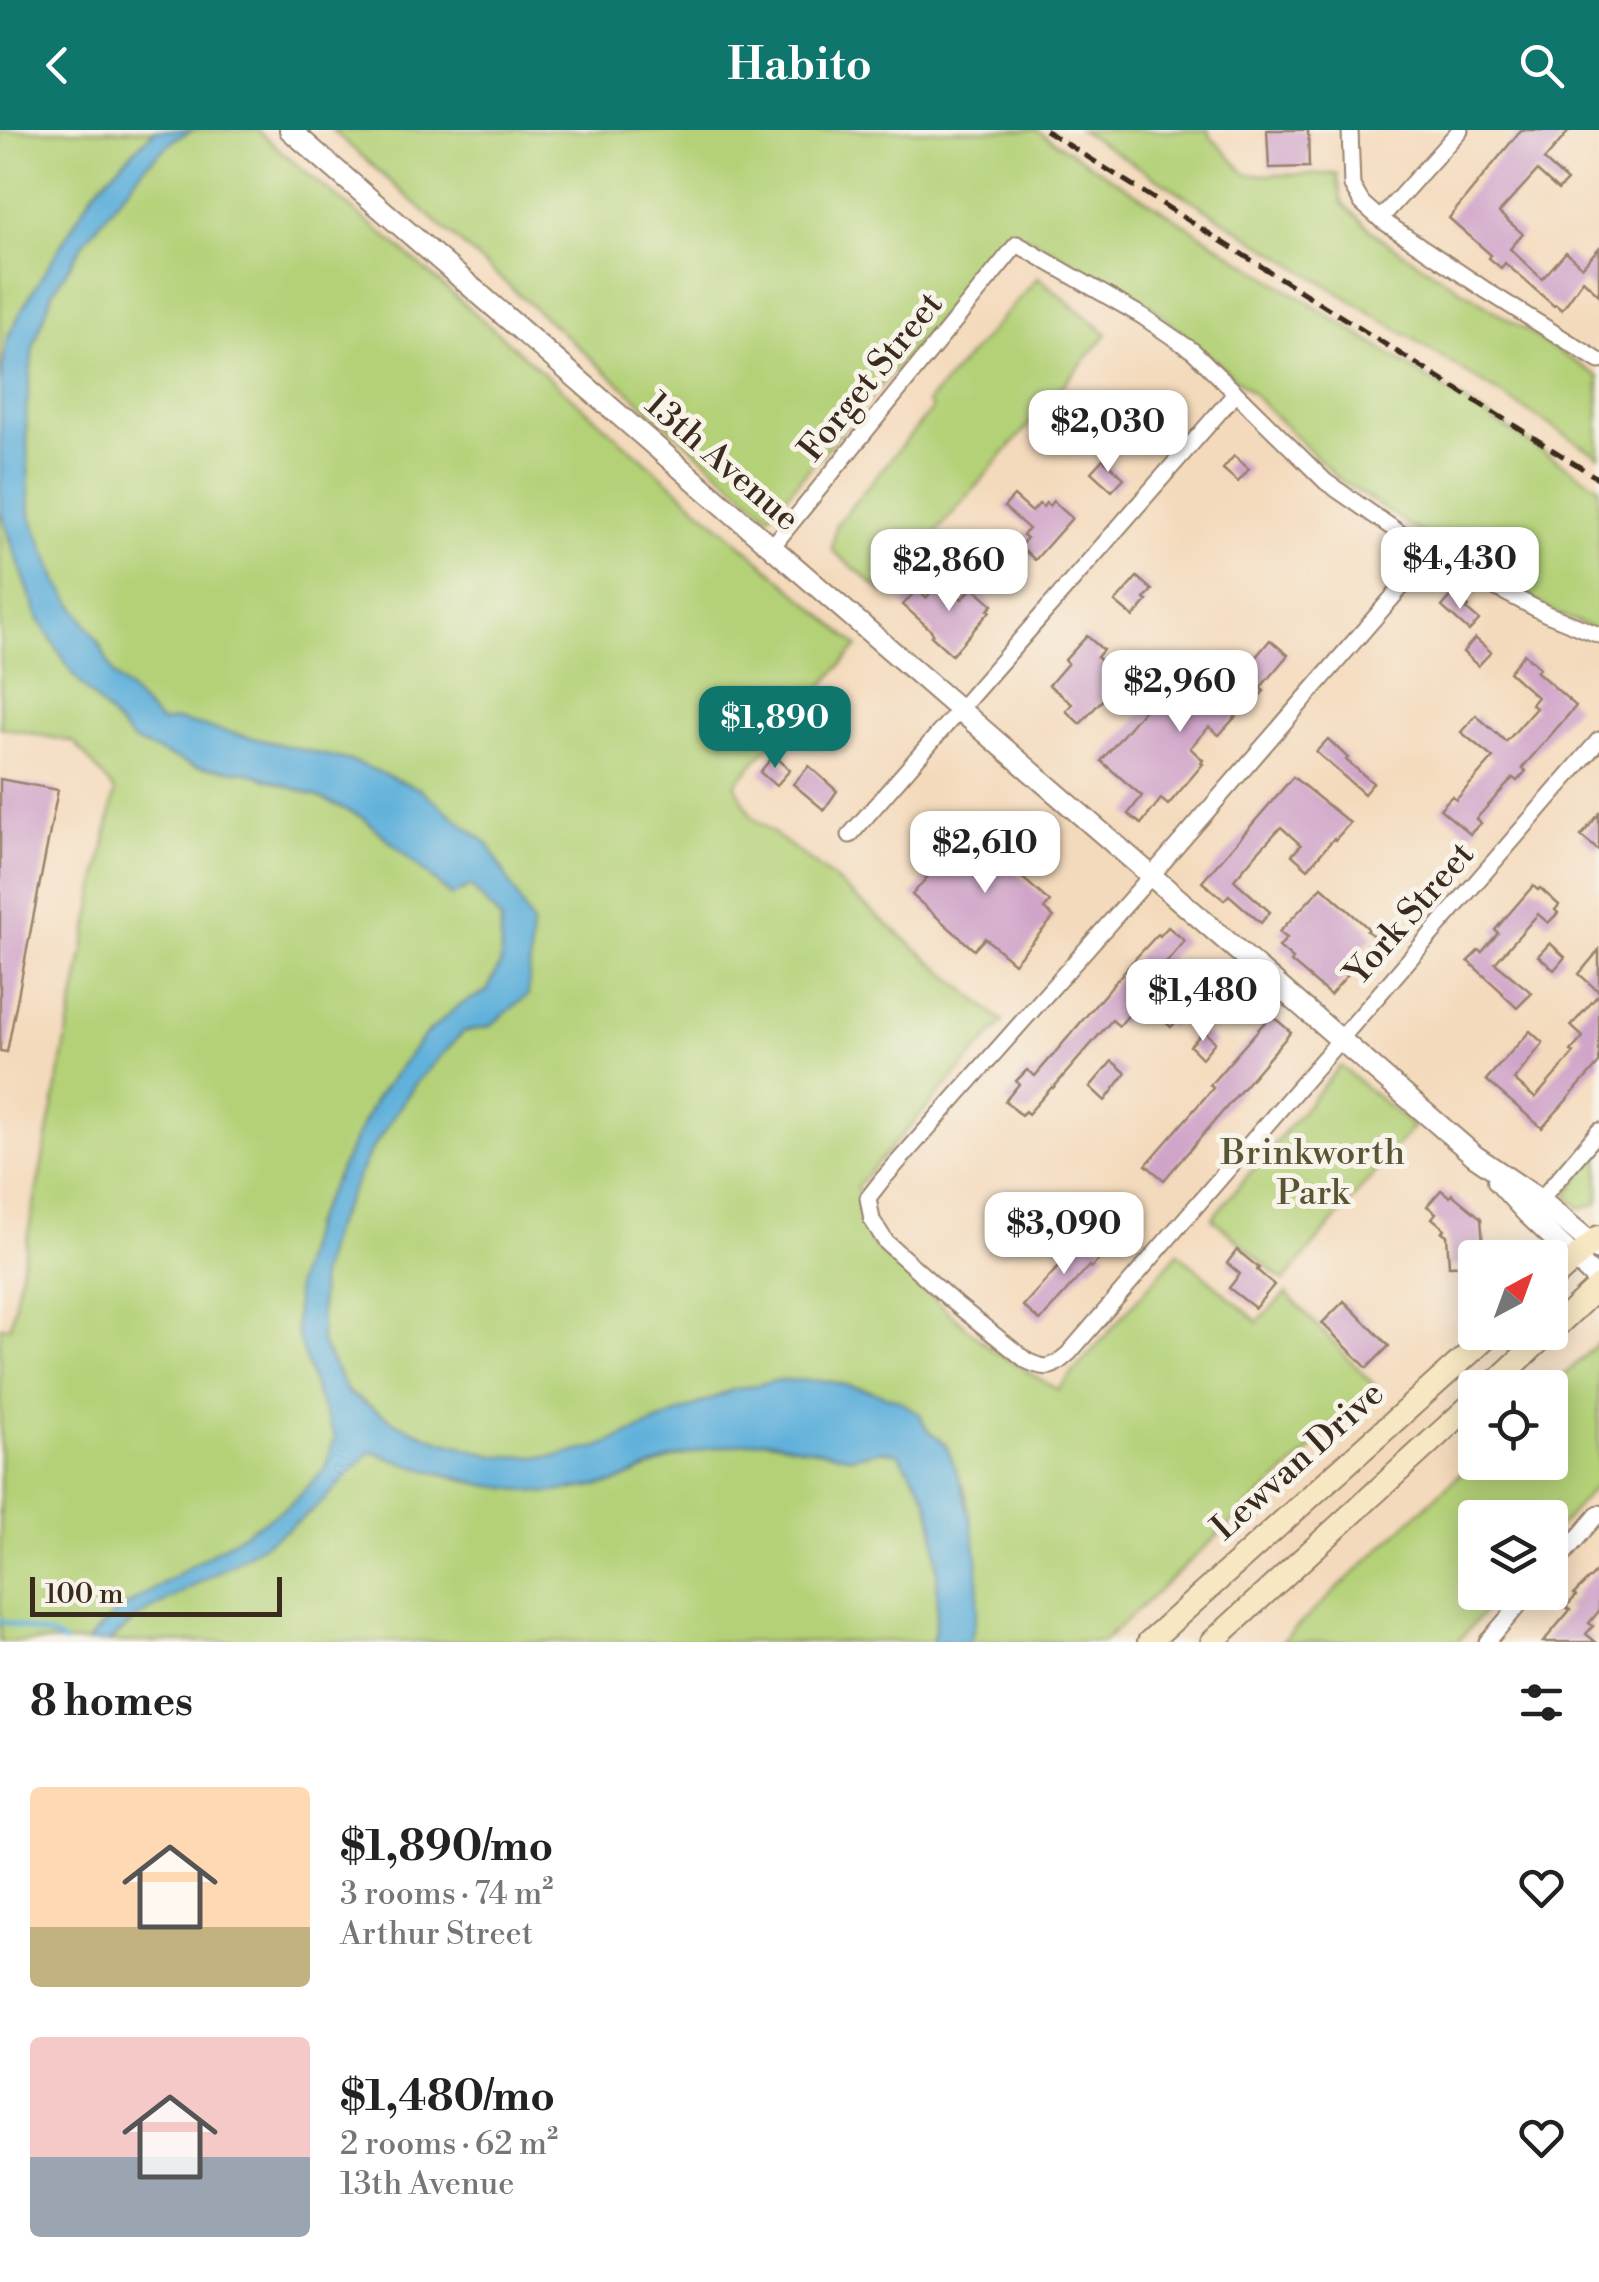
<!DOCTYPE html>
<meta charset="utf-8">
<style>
body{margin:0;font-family:"Libre Bodoni",serif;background:#f2f2f2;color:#222;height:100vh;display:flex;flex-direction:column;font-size:38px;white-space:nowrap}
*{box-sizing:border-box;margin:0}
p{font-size:32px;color:#767676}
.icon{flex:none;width:55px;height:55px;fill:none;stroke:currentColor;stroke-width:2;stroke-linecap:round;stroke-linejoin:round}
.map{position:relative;height:1512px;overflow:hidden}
.side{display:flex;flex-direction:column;background:#fff;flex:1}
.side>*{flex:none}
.needle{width:65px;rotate:41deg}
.buttons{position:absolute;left:1458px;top:1110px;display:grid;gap:20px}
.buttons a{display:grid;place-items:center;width:110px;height:110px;border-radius:10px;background:#fff;box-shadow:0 5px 25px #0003;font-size:50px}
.scale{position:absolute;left:30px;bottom:25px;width:252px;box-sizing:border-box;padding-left:10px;border:5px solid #3b2a1e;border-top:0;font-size:28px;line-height:35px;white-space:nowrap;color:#3b2a1e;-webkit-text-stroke:8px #f7f3e8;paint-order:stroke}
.price{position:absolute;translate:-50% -85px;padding:0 22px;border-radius:20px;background:#fff;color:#222;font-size:32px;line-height:65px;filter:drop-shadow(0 2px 5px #0008)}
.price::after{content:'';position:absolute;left:50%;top:60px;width:30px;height:22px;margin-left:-15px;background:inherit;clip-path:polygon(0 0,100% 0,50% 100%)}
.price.on{background:#0f766e;color:#fff}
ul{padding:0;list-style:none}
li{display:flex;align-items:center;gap:30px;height:250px;padding:0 30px}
li span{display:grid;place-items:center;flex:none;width:280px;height:200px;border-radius:10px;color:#555}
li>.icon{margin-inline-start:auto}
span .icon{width:120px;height:120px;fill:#fffc;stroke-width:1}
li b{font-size:42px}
h2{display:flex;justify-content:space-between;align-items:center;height:120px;padding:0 30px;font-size:42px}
header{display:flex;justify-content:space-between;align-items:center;height:130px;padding:0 30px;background:#0f766e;color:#fff;font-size:45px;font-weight:600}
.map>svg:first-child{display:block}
</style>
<header><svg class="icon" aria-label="back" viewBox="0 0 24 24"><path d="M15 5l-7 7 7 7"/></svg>Habito<svg class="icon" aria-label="search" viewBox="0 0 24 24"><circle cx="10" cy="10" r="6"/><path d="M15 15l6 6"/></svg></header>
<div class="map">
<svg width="1599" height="1512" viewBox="0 0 1599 1512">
<rect width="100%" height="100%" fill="#f7f3e8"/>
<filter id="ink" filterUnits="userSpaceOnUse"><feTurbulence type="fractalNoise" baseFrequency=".01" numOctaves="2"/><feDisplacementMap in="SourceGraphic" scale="20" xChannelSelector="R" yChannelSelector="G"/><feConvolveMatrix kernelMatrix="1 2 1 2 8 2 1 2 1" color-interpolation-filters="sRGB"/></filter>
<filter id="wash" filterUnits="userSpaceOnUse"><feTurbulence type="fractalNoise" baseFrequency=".0048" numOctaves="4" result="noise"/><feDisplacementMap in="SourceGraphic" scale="40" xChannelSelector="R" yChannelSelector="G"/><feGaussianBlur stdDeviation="2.25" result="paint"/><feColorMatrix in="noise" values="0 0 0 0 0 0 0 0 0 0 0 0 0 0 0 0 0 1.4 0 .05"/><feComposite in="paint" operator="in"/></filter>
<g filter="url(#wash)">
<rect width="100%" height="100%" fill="#f4dabc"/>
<g fill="#b4d178" stroke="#787e4b" stroke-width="2.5">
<path d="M 0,0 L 155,0 L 94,61 L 7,209 L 0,255 Z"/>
<path d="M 194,0 L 257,0 L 305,42 L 387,107 L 858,516 L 735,654 L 752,687 L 830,746 L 1003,892 L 857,1056 L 871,1113 L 992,1220 L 1058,1260 L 1178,1123 L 1258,1192 L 1286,1163 L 1377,1258 L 1103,1512 L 970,1512 L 977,1481 L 977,1438 L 965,1360 L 955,1342 L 946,1315 L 923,1297 L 898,1270 L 868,1260 L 827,1251 L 780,1250 L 732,1260 L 599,1317 L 551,1327 L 495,1326 L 438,1310 L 398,1294 L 348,1262 L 321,1212 L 320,1147 L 331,1103 L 370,1022 L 415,954 L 463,902 L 490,896 L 532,794 L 355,632 L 176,590 L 161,593 L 113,545 L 99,513 L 59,455 L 30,384 L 26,285 L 33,217 L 53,162 L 82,115 L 145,36 L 176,8 Z"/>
<path d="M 332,0 L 1036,0 L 1599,357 L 1599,501 L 1556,483 L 1430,409 L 1337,348 L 1252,263 L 1152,177 L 1031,109 L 1011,105 L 769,385 Z"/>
<path d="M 1080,0 L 1209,0 L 1209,5 L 1247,45 L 1337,44 L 1342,73 L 1381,109 L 1599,247 L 1599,326 Z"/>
<path d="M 1038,147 L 1107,204 L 884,463 L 832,420 L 836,395 L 932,279 L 928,272 Z"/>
<path d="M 0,380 L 39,490 L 194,636 L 247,642 L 319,667 L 364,688 L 451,766 L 471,756 L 501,790 L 501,833 L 487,861 L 458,876 L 424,906 L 376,968 L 312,1095 L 317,1266 L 336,1307 L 325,1339 L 290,1375 L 115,1483 L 87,1512 L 0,1512 L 0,1196 L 10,1197 L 115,661 L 74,612 L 0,597 Z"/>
<path d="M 1340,936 L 1413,997 L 1284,1151 L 1212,1088 Z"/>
<path d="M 1599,1021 L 1599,1073 L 1579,1078 L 1567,1064 Z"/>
<path d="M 1599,1212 L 1599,1352 L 1550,1407 L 1550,1388 L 1475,1388 L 1475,1462 L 1501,1463 L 1457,1512 L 1281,1512 L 1475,1330 L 1475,1332 L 1550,1332 L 1550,1259 Z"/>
<path d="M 765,1310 L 852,1327 L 882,1320 L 899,1324 C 908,1338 922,1355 928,1371 C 938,1401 941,1482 932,1512 L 108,1512 L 140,1486 L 234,1433 L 288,1399 L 321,1373 L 371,1321 L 409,1335 L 485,1355 L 547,1363 L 615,1353 L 669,1329 L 710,1318 Z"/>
</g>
<path fill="#60b1db" stroke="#4e6e7c" stroke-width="2.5" d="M 155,0 L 194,0 L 176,8 L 145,36 L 82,115 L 53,162 L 33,217 L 26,285 L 30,384 L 59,454 L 99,513 L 114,545 L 161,593 L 176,590 L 355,632 L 420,659 L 489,715 L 532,794 L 528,865 L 490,896 L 463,902 L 415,954 L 370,1022 L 331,1103 L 320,1147 L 321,1212 L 348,1263 L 398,1294 L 438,1310 L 495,1326 L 551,1327 L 599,1317 L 732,1260 L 780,1250 L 827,1251 L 867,1260 L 898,1270 L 921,1285 C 926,1307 940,1303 948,1320 C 969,1369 983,1427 977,1481 C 976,1491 972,1502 970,1512 L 932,1512 C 941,1482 938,1401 928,1371 C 922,1355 908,1339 899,1324 L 882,1320 L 852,1327 L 765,1310 L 710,1318 L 669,1329 L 615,1353 L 547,1363 L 485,1355 L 409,1335 L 371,1321 L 321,1373 L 288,1399 L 234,1433 L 140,1486 L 108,1512 L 87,1512 L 115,1483 L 290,1375 L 325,1339 L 335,1307 L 317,1266 L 296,1201 L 296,1154 L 312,1095 L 376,968 L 424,906 L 458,876 L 487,861 L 501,833 L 501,790 L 471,756 L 452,766 L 364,688 L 319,667 L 247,642 L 194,636 L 133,611 L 75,547 L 39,490 L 0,380 L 0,255 L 7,209 L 25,174 L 94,61 Z"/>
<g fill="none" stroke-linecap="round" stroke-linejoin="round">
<path stroke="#60b1db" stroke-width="5" d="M 0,1491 L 54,1507 L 64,1512"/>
</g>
<g id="blocks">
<g fill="#d0a4c9">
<path d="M 1267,0 L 1308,0 L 1309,37 L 1269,38 Z"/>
<path d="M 1521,0 L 1570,0 L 1544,30 L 1567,51 L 1558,60 L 1537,41 L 1499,83 L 1523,104 L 1510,119 L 1542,149 L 1566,122 L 1582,137 L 1599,118 L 1599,165 L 1583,150 L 1562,180 L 1556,175 L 1554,176 L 1505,133 L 1501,138 L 1489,128 L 1491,125 L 1449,88 Z"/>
<path d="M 1234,326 L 1249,339 L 1238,352 L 1223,339 Z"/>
<path d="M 1103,329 L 1124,348 L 1112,361 L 1091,342 Z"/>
<path d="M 1014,366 L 1032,382 L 1039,374 L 1043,377 L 1046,373 L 1049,376 L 1053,371 L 1072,388 L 1035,430 L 1020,416 L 1027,408 L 1023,405 L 1029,399 L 1004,377 Z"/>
<path d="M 1137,447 L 1152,460 L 1144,469 L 1147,471 L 1133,487 L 1115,472 Z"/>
<path d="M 941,451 L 962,469 L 973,457 L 993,475 L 988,480 L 990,481 L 952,525 L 931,506 L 933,504 L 931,500 L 903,475 L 917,459 L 926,468 Z"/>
<path d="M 1453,464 L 1469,477 L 1467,480 L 1479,490 L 1469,501 L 1442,477 Z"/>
<path d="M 1087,506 L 1103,520 L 1097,527 L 1126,552 L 1111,570 L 1106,566 L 1080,594 L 1066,581 L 1072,574 L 1049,555 L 1068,533 L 1065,530 Z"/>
<path d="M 1475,508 L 1491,522 L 1478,536 L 1463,522 Z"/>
<path d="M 1270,510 L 1288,525 L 1260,558 L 1264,561 L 1243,584 L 1240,582 L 1219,605 L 1209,597 L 1190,618 L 1203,630 L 1201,633 L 1203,634 L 1168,675 L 1161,669 L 1141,694 L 1128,684 L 1142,666 L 1101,631 L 1169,550 L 1202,578 L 1215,563 L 1223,570 L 1252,537 L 1249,535 Z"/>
<path d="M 1524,524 L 1540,538 L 1536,541 L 1576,576 L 1522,638 L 1526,641 L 1517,651 L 1513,648 L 1476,689 L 1481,693 L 1470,704 L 1440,679 L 1452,666 L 1456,670 L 1493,628 L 1461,602 L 1476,585 L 1506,612 L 1536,578 L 1531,574 L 1537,567 L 1509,542 Z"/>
<path d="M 1328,609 L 1348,628 L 1346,630 L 1373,653 L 1364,664 L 1316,622 Z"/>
<path d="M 774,625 L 790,640 L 776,656 L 760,642 Z"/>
<path d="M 809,636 L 837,661 L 824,680 L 793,654 Z"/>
<path d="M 1293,647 L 1350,693 L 1335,710 L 1334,708 L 1308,739 L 1292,725 L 1301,715 L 1281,697 L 1256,724 L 1234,750 L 1270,782 L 1261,793 L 1229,765 L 1224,770 L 1202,752 Z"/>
<path d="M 0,649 L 58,660 L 7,922 L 0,921 Z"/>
<path d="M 1599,684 L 1599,721 L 1581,706 Z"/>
<path d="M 977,689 L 1008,716 L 999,727 L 1050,772 L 1044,779 L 1054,787 L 1014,833 L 985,808 L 974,820 L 912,765 Z"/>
<path d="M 1533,756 L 1538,760 L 1540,758 L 1559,775 L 1555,780 L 1558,783 L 1548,793 L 1538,784 L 1495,833 L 1532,863 L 1517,878 L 1502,864 L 1503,863 L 1468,831 L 1479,820 L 1482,822 L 1498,803 L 1495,800 Z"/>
<path d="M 1322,757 L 1369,799 L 1367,801 L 1374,806 L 1363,819 L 1364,820 L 1359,826 L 1362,828 L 1330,865 L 1291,832 L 1293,829 L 1279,817 L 1287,808 L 1279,802 Z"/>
<path d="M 1168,797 L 1185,811 L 1160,840 L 1168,848 L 1159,858 L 1185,882 L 1171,897 L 1141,871 L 1119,896 L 1112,890 L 1053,958 L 1052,957 L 1028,984 L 1025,981 L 1021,985 L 1005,971 L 1019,954 L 1016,951 L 1027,940 L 1035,946 L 1133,831 L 1158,804 L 1160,806 Z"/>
<path d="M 1550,813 L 1565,827 L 1554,840 L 1538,826 Z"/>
<path d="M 1599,820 L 1599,862 L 1579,844 Z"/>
<path d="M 1234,857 L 1250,870 L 1235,887 L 1219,874 Z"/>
<path d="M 1599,864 L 1599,933 L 1542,998 L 1486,950 L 1530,901 L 1543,913 L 1514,950 L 1535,968 L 1574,923 L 1571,921 L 1583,907 L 1571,896 Z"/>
<path d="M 1271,885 L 1291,902 L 1164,1050 L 1146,1035 L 1213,958 L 1210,955 Z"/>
<path d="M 1204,901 L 1215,912 L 1202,928 L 1190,916 Z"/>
<path d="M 1112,931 L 1126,943 L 1105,971 L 1090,957 Z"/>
<path d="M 1441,1060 L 1450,1067 L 1452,1064 L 1481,1088 L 1484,1128 L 1475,1128 L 1475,1135 L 1449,1136 L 1447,1105 L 1442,1102 L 1445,1099 L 1432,1088 L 1436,1083 L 1427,1076 Z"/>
<path d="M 1104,1064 L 1113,1071 L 1117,1067 L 1138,1085 L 1126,1100 L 1113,1088 L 1093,1110 L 1082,1100 L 1086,1094 L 1082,1090 Z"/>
<path d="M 1087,1105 L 1106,1122 L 1091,1138 L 1089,1136 L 1040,1191 L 1023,1176 Z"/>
<path d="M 1237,1120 L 1259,1138 L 1257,1140 L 1274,1155 L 1255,1178 L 1229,1158 L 1240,1144 L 1227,1133 Z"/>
<path d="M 1344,1171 L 1389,1216 L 1367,1238 L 1322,1193 Z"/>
<path d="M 1599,1439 L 1599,1481 L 1589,1493 L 1593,1496 L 1586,1504 L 1596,1512 L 1543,1512 L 1570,1480 L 1566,1477 L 1576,1466 L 1574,1464 Z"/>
</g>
</g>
</g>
<g filter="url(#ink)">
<use href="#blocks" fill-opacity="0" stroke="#98826d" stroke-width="2.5"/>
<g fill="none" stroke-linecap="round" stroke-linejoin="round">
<defs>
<g id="minor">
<path d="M 1350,0 L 1352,56 L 1362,73 L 1380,89 L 1487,161 L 1599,231"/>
<path d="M 1380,89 L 1460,0"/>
<path d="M 771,418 L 1017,114 L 1142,186 L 1193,221 L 1326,352 L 1430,424 L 1547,484 L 1599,505"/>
<path d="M 1430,424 L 1151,746 L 882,1050 L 868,1068 L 872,1090 L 886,1112 L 952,1171 L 1027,1231 C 1048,1241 1052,1238 1069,1223 L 1599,610"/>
<path d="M 850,705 L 1235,264"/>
<path d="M 1540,1070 L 1599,1001"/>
<path d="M 1550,1440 L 1599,1383"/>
<path d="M 1487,1512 L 1530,1462"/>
</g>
<g id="tertiary">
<path d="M 290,0 L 1475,1026 L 1540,1070 L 1599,1120"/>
<path d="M 1498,1051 L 1527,1083 L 1599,1151"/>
</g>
<g id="secondary">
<path d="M 1550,1151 L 1599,1107"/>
<path d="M 1550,1202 L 1599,1156"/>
<path d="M 1489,1258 L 1549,1202"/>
<path d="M 1149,1512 L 1493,1202"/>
<path d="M 1212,1512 L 1475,1271"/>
</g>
</defs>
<use href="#minor" stroke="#98826d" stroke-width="19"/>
<use href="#tertiary" stroke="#98826d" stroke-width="24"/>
<use href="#secondary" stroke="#98826d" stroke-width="26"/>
<use href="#minor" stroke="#fff" stroke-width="15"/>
<use href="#tertiary" stroke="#fff" stroke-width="20"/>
<use href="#secondary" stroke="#f7e8c3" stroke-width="22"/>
<path stroke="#3b2a1e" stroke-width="5" stroke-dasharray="15 8" stroke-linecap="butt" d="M 1045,0 L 1599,349"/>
</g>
</g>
<g text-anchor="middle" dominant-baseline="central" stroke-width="10" stroke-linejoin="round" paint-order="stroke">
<g font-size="35" fill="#3b2a1e" stroke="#f7f3e8">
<text transform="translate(871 247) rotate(-51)">Forget Street</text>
<text transform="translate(722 332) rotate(41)">13th Avenue</text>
<text transform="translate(1410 784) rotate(-49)">York Street</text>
<text transform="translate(1298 1331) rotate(-42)">Lewvan Drive</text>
</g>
<g font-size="35" fill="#595434" stroke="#f7f3e8">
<text x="1313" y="1023">Brinkworth<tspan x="1313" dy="40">Park</tspan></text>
</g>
</g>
</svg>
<div class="buttons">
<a><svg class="needle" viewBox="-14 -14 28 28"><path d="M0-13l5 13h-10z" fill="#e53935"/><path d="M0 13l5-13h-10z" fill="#767676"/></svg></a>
<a><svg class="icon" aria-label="locate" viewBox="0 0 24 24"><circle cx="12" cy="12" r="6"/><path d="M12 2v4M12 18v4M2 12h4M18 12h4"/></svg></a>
<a><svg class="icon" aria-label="layers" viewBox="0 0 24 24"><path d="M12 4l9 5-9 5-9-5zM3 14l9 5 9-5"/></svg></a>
</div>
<div class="scale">100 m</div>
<b class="price" style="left:1108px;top:345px">$2,030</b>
<b class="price" style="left:1460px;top:482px">$4,430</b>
<b class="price" style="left:949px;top:484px">$2,860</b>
<b class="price" style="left:1180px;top:605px">$2,960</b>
<b class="price on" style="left:775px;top:641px">$1,890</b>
<b class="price" style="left:985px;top:766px">$2,610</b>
<b class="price" style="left:1203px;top:914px">$1,480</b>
<b class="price" style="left:1064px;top:1147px">$3,090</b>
</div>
<section class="side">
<h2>8 homes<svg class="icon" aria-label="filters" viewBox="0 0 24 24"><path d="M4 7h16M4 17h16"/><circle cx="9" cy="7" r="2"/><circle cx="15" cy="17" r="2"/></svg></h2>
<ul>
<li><span style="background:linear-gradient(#ffd9b3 70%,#c2b280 0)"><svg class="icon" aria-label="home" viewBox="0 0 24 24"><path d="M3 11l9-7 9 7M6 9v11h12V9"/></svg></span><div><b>$1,890/mo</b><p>3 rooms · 74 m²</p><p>Arthur Street</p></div><svg class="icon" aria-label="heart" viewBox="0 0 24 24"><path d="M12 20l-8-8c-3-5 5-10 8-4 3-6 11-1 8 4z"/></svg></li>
<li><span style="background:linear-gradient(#f6c9c9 60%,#9aa5b1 0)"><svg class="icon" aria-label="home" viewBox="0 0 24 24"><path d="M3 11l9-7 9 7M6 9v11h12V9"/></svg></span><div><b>$1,480/mo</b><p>2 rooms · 62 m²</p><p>13th Avenue</p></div><svg class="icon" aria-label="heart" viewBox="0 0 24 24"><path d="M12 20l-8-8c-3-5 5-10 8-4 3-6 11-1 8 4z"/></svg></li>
</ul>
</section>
